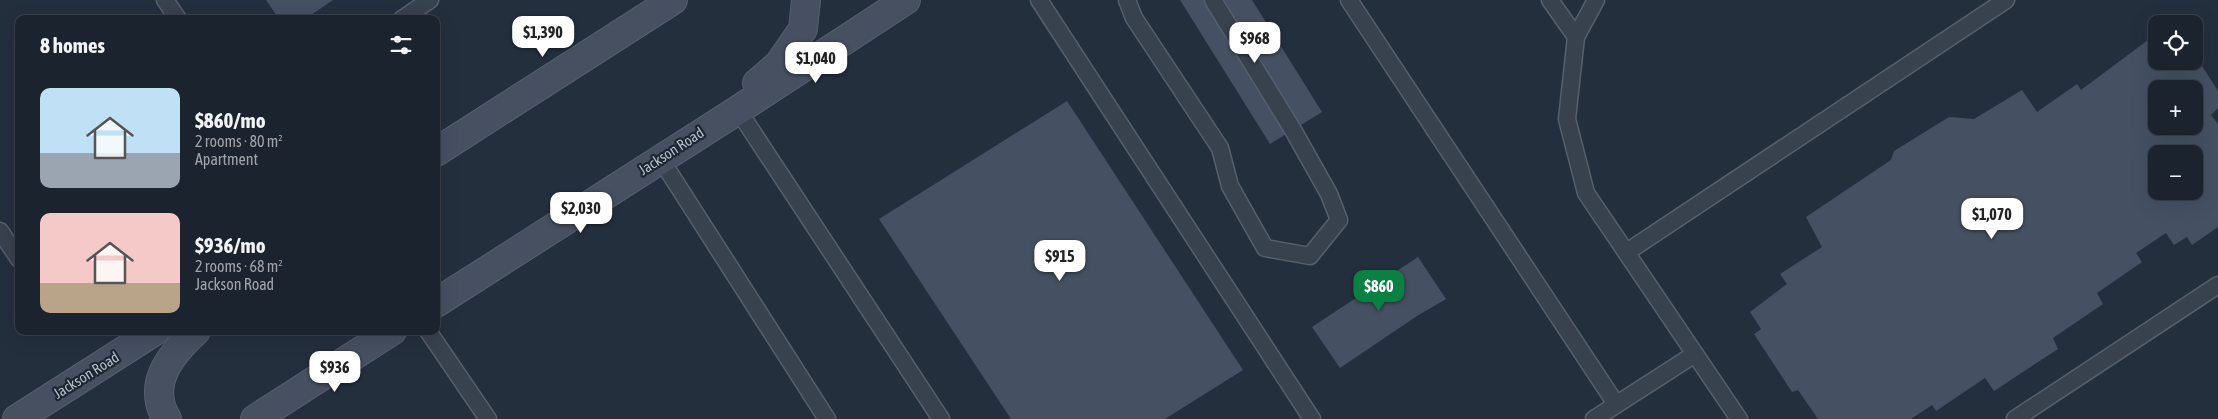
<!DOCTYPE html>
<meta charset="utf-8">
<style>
body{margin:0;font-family:"Asap Condensed",sans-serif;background:#242b36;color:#f1f3f6;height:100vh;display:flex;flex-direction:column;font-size:19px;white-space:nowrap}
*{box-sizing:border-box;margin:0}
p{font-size:16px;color:#a0a4aa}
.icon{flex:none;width:28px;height:28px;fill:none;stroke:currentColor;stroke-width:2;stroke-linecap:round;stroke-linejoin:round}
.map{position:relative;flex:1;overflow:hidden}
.drawer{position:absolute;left:15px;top:15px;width:425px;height:320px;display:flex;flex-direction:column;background:#1b232e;border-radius:10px;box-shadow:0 5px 20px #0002,0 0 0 1px #39404a}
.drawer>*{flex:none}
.controls{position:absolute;left:2148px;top:15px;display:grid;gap:10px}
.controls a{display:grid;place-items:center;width:55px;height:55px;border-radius:10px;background:#1b232e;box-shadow:0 5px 20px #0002,0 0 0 1px #39404a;font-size:25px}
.price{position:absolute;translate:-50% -42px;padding:0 11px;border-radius:10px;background:#fff;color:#222;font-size:16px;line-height:32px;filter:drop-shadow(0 1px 2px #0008)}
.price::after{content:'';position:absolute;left:50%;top:30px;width:15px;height:11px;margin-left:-8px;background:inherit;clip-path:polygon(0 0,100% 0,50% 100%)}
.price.active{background:#0b8043;color:#fff}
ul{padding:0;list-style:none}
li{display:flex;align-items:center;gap:15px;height:125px;padding:0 25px}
li span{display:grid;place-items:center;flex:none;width:140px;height:100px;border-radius:10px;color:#555}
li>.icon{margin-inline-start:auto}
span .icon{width:60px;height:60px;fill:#fffc;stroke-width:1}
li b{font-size:21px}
h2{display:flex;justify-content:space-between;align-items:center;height:60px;padding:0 25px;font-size:21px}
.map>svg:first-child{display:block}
</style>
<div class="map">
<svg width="2218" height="419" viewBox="0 0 2218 419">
<rect width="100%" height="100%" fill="#242f3e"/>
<g fill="#455162" fill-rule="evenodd">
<path d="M 266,0 L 333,0 L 305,19 L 279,19 Z"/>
<path d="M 1180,0 L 1252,0 L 1322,112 L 1270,144 Z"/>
<path d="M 2156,34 L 2156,61 L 2185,61 L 2189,66 L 2199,61 L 2218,91 L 2218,108 L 2211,115 L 2218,124 L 2218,227 L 2192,245 L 2187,237 L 2174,245 L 2166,233 L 2136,253 L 2142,262 L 2097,293 L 2103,304 L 2053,338 L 2058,349 L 1994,391 L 1985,378 L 1936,411 L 1932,405 L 1911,419 L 1818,419 L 1798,390 L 1792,392 L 1754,334 L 1761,329 L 1750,312 L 1787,284 L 1780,274 L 1822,247 L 1806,217 L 1891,160 L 1894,151 L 1949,117 L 1974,119 L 2022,90 L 2037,112 L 2077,84 L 2081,90 ZM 2156,89 L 2194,89 L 2194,126 L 2156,126 ZM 2156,154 L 2194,154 L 2194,191 L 2156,191 Z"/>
<path d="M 1067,101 L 1243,370 L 1165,419 L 1011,419 L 879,219 Z"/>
<path d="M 1418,257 L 1446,299 L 1417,316 L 1340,368 L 1312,327 Z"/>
</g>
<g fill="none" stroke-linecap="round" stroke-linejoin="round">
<defs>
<g id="lane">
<path d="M 165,0 L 178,19"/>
<path d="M 1039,0 L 1312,419"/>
<path d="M 1127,0 L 1134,18 L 1220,148 L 1230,186 L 1265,248 L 1310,256 L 1339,220 L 1329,194 L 1293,130 L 1213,0"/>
<path d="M 1349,0 L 1616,404"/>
<path d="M 1550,0 L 1576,37"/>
<path d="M 1596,0 L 1576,37 L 1567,119 L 1586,193 L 1739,419"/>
<path d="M 402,19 L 430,0"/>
<path d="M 738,110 L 941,419"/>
<path d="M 660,158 L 827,419"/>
<path d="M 0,231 L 19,259"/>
<path d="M 1627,252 L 2006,0"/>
<path d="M 428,331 L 488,419"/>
<path d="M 1594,419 L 1695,354"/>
<path d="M 2015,419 L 2218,285"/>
</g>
<g id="secondary">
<path d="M 757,83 L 779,64 L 803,29 L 806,0"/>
<path d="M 436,152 L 673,0"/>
<path d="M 436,303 L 738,110 L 906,0"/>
<path d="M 17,419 L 155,331"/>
<path d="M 167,419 C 146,385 170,355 196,331"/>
<path d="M 255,419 L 392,331"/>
</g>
</defs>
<use href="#lane" stroke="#565f6c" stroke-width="19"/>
<use href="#secondary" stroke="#565f6c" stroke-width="30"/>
<use href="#lane" stroke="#38414e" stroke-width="16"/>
<use href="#secondary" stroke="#465061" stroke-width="28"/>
</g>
<g text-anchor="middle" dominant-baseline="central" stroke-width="4.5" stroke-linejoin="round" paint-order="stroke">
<g font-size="15" fill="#b4bcc9" stroke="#1d2633">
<text transform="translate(671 151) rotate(-33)">Jackson Road</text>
<text transform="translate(86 375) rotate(-32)">Jackson Road</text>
</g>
</g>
</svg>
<div class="controls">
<a><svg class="icon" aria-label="locate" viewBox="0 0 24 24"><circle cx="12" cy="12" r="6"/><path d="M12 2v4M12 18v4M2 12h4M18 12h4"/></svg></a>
<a>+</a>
<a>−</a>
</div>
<b class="price" style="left:543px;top:58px">$1,390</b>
<b class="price" style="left:1255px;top:64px">$968</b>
<b class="price" style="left:816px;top:84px">$1,040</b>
<b class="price" style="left:581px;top:234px">$2,030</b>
<b class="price" style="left:1992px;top:240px">$1,070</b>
<b class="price" style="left:1060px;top:282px">$915</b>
<b class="price active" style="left:1379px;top:312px">$860</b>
<b class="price" style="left:335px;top:393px">$936</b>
<section class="drawer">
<h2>8 homes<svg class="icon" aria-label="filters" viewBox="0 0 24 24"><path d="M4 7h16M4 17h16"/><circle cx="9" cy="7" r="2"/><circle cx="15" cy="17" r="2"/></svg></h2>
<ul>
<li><span style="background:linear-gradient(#bfe0f5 65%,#9aa5b1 0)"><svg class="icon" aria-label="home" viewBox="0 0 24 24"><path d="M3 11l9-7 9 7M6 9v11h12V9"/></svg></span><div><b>$860/mo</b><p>2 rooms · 80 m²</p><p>Apartment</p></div></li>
<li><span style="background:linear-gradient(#f6c9c9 70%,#b9a48a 0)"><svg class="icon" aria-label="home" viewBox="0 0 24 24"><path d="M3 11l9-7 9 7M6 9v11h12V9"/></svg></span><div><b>$936/mo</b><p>2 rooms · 68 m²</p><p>Jackson Road</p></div></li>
</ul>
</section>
</div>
